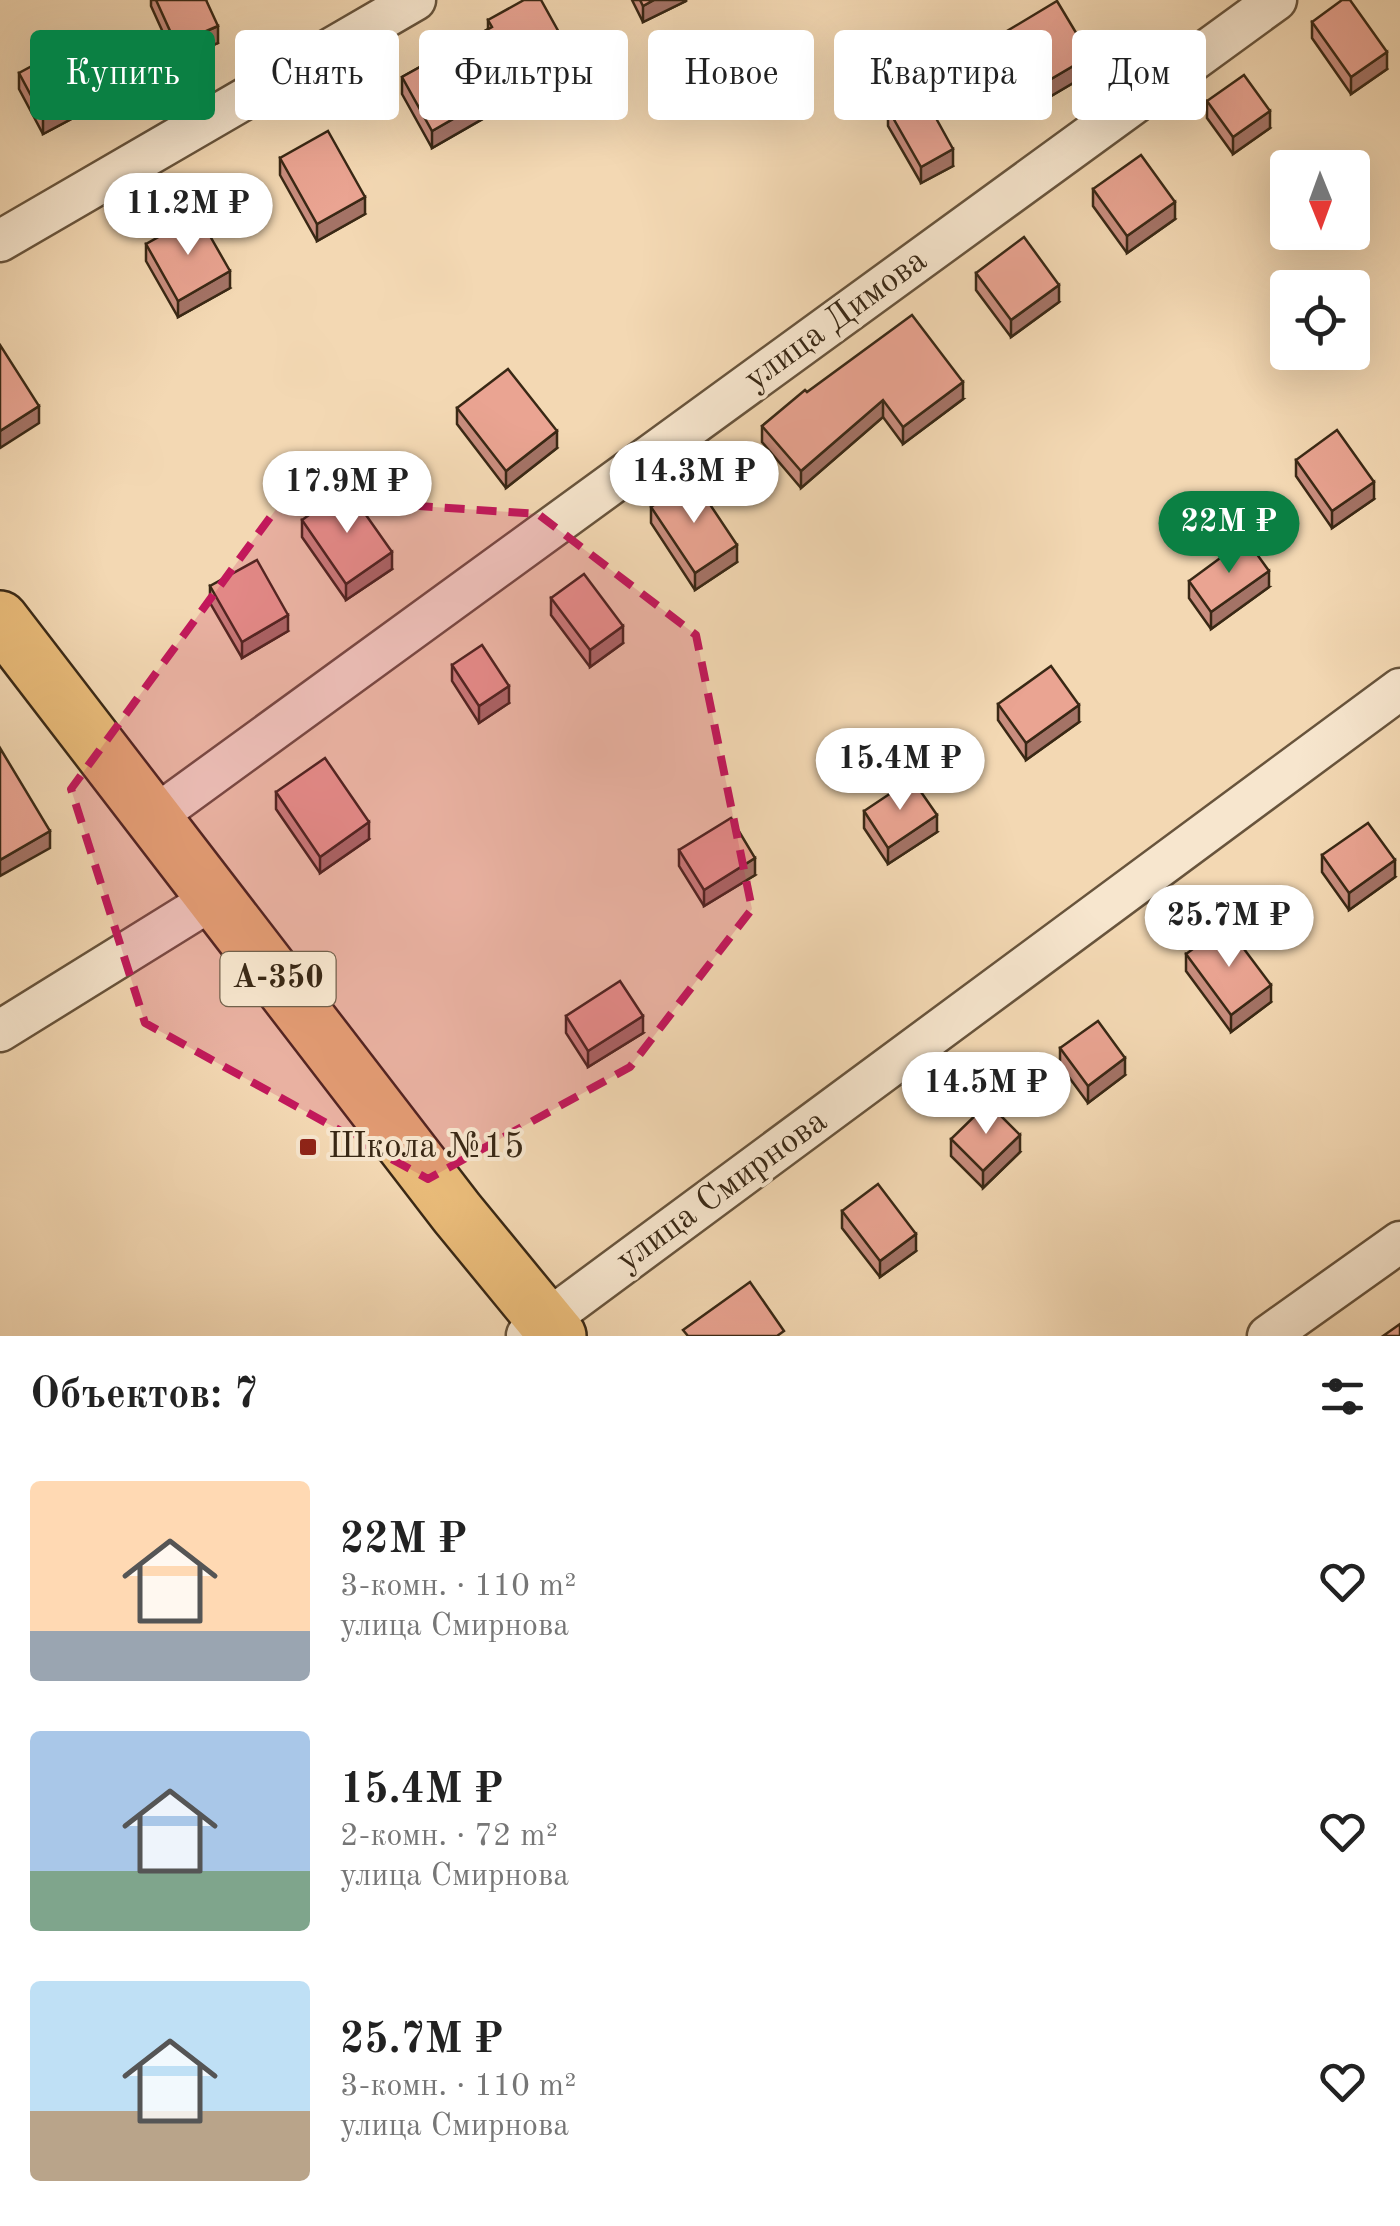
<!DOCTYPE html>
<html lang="ru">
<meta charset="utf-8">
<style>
body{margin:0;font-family:"Old Standard TT",serif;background:#f6f6f6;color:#222;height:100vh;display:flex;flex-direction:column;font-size:38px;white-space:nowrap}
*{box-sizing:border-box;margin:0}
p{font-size:32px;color:#767676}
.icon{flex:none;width:55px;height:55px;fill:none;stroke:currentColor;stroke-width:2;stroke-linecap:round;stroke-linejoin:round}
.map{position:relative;height:1336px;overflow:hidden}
.panel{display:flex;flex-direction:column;background:#fff;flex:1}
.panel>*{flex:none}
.hud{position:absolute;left:30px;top:30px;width:1340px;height:90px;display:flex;gap:20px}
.needle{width:65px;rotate:179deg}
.controls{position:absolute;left:1270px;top:150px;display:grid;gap:20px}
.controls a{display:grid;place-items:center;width:100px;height:100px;border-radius:10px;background:#fff;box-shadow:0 10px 40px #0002;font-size:50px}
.price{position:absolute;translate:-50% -85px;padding:0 22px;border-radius:35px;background:#fff;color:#222;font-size:32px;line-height:65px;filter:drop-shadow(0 2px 5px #0008)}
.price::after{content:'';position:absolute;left:50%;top:60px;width:30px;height:22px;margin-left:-15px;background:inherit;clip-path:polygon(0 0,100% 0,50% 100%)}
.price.selected{background:#0b8043;color:#fff}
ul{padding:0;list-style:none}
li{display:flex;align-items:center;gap:30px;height:250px;padding:0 30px}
li span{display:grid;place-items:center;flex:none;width:280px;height:200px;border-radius:10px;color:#555}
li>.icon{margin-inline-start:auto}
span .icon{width:120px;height:120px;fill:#fffc;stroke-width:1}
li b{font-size:42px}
h2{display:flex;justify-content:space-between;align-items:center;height:120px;padding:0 30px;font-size:42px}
.tag{padding:0 35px;border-radius:10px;background:#fff;box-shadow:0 10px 40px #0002;font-size:35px;line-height:90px}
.tag.selected{background:#0b8043;color:#fff}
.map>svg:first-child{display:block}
</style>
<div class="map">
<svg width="1400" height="1336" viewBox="0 0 1400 1336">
<rect width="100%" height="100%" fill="#f3d8b3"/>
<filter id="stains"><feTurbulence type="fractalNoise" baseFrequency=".002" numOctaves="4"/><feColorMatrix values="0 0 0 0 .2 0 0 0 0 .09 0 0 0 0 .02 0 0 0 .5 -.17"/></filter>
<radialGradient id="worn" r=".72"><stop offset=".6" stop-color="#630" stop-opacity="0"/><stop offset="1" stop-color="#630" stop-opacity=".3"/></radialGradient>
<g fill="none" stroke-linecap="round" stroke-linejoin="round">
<defs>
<g id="minor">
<path d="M 0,241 L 415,0"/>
<path d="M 154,817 L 1276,0"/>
<path d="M 0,1031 L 216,897"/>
<path d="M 527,1335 L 1400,689"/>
<path d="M 1268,1336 L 1400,1242"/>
</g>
<path id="trunk" d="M 0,619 L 457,1213 L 558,1336"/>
</defs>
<use href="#minor" stroke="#68543c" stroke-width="45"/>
<use href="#trunk" stroke="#392815" stroke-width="60"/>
<use href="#minor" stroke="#f7e6ce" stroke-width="40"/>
<use href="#trunk" stroke="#eabc7a" stroke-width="55"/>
</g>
<g fill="#c98d7e" stroke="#392815" stroke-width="2.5">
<path d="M 151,0 L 206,0 L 218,43 L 176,61 L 151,6 Z"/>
<path d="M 632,0 L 686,0 L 686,1 L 643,22 Z"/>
<path d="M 488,20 L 576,80 L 527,107 L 521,97 L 432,148 L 402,94 L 402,77 L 488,29 Z"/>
<path d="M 1312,22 L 1387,69 L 1351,94 L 1312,38 Z"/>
<path d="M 997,37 L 1090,73 L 1029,109 L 997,54 Z"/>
<path d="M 19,73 L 107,100 L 43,134 L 19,89 Z"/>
<path d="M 1207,101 L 1270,128 L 1233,154 L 1207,118 Z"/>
<path d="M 888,109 L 953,166 L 921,183 L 888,126 Z"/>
<path d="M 280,158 L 365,214 L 317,241 L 280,175 Z"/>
<path d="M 1093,189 L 1175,219 L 1127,253 L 1093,206 Z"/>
<path d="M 146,244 L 230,288 L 178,317 L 146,261 Z"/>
<path d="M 976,273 L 1059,302 L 1011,337 L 976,290 Z"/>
<path d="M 807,392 L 963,399 L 903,444 L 883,417 L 801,488 L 762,442 L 762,426 Z"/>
<path d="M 457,408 L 557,448 L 506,488 L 457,424 Z"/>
<path d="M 1296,460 L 1374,499 L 1332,528 L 1296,476 Z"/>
<path d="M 651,507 L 737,562 L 695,590 L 651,523 Z"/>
<path d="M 302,520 L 392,569 L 346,600 L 302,537 Z"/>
<path d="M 1189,581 L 1269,587 L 1211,629 L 1189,598 Z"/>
<path d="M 210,586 L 288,631 L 242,658 L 210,603 Z"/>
<path d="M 551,598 L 623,643 L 590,667 L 551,615 Z"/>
<path d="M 452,665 L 509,703 L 479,723 L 452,681 Z"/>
<path d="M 998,704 L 1079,722 L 1026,760 L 998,720 Z"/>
<path d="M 276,792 L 369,839 L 320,873 L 276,809 Z"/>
<path d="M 864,811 L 937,832 L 888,864 L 864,828 Z"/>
<path d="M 679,850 L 755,875 L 704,906 L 679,866 Z"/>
<path d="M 1322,855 L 1395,877 L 1349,910 L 1322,872 Z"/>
<path d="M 1186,954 L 1271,1002 L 1231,1032 L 1186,971 Z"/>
<path d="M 566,1016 L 643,1033 L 588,1067 L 566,1033 Z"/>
<path d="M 1060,1048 L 1125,1075 L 1088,1103 L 1060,1065 Z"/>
<path d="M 951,1139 L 1020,1152 L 983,1188 L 951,1156 Z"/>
<path d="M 842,1211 L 916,1251 L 880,1277 L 842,1228 Z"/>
</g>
<g fill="#a47366" stroke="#392815" stroke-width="2.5">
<path d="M 654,0 L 686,0 L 686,1 L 643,22 L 643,6 Z"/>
<path d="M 218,26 L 218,43 L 176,61 L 176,44 Z"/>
<path d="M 1387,52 L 1387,69 L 1351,94 L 1351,77 Z"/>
<path d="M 1090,56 L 1090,73 L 1029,109 L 1029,92 Z"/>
<path d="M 576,63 L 576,80 L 527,107 L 527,90 Z"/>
<path d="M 521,80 L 521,97 L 432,148 L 432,131 Z"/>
<path d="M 107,83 L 107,100 L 43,134 L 43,118 Z"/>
<path d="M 1270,111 L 1270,128 L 1233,154 L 1233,137 Z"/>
<path d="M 953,149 L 953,166 L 921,183 L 921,167 Z"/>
<path d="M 365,197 L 365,214 L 317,241 L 317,224 Z"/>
<path d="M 1175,202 L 1175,219 L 1127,253 L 1127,236 Z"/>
<path d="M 230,271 L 230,288 L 178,317 L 178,301 Z"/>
<path d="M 1059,285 L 1059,302 L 1011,337 L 1011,320 Z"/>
<path d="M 963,382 L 963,399 L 903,444 L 903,427 Z"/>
<path d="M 883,400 L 883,417 L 801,488 L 801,471 Z"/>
<path d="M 39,406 L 39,423 L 0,448 L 0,431 Z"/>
<path d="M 557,431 L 557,448 L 506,488 L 506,471 Z"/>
<path d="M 1374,482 L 1374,499 L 1332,528 L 1332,511 Z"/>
<path d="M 737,545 L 737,562 L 695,590 L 695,573 Z"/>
<path d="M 392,552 L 392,569 L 346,600 L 346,584 Z"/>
<path d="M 1269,571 L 1269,587 L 1211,629 L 1211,612 Z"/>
<path d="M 288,615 L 288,631 L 242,658 L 242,642 Z"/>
<path d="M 623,626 L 623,643 L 590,667 L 590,650 Z"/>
<path d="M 509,686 L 509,703 L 479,723 L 479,706 Z"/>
<path d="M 1079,705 L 1079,722 L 1026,760 L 1026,743 Z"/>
<path d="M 937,815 L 937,832 L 888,864 L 888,848 Z"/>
<path d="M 369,822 L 369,839 L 320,873 L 320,857 Z"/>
<path d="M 50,831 L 50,848 L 0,876 L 0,860 Z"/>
<path d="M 755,858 L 755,875 L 704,906 L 704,890 Z"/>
<path d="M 1395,860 L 1395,877 L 1349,910 L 1349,893 Z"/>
<path d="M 1271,985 L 1271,1002 L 1231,1032 L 1231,1015 Z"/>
<path d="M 643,1016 L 643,1033 L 588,1067 L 588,1051 Z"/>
<path d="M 1125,1058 L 1125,1075 L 1088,1103 L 1088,1086 Z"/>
<path d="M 1020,1135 L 1020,1152 L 983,1188 L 983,1171 Z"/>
<path d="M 916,1234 L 916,1251 L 880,1277 L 880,1261 Z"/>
</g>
<g fill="#eaa492" stroke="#392815" stroke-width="2.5">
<path d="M 156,0 L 206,0 L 218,26 L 176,44 Z"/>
<path d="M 524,0 L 541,0 L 576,63 L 527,90 L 521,80 L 432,131 L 402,77 L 492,27 L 488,20 Z"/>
<path d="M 640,0 L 654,0 L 643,6 Z"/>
<path d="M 1342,0 L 1350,0 L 1387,52 L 1351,77 L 1312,22 Z"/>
<path d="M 1057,1 L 1090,56 L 1029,92 L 997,37 Z"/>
<path d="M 82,39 L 107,83 L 43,118 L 19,73 Z"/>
<path d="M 1244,75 L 1270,111 L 1233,137 L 1207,101 Z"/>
<path d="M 921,91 L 953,149 L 921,167 L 888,109 Z"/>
<path d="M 328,131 L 365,197 L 317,224 L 280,158 Z"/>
<path d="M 1141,155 L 1175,202 L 1127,236 L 1093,189 Z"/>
<path d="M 198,215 L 230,271 L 178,301 L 146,244 Z"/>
<path d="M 1024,237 L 1059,285 L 1011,320 L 976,273 Z"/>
<path d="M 912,315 L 963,382 L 903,427 L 883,400 L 801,471 L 762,426 L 805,390 L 807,392 Z"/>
<path d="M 0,345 L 39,406 L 0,431 Z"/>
<path d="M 508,369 L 557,431 L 506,471 L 457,408 Z"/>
<path d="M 1337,430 L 1374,482 L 1332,511 L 1296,460 Z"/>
<path d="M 693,479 L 737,545 L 695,573 L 651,507 Z"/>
<path d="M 347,488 L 392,552 L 346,584 L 302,520 Z"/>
<path d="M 1246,539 L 1269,571 L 1211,612 L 1189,581 Z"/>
<path d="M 257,560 L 288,615 L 242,642 L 210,586 Z"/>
<path d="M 584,574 L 623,626 L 590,650 L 551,598 Z"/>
<path d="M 482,645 L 509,686 L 479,706 L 452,665 Z"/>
<path d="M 1051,666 L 1079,705 L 1026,743 L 998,704 Z"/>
<path d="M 0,748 L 50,831 L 0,860 Z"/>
<path d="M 325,758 L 369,822 L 320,857 L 276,792 Z"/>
<path d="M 912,779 L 937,815 L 888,848 L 864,811 Z"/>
<path d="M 731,818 L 755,858 L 704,890 L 679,850 Z"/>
<path d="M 1368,823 L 1395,860 L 1349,893 L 1322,855 Z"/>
<path d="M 1226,925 L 1271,985 L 1231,1015 L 1186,954 Z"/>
<path d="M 620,981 L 643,1016 L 588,1051 L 566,1016 Z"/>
<path d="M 1098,1021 L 1125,1058 L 1088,1086 L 1060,1048 Z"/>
<path d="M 988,1103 L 1020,1135 L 983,1171 L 951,1139 Z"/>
<path d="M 878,1184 L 916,1234 L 880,1261 L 842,1211 Z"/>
<path d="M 750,1282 L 784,1331 L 777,1336 L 688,1336 L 683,1330 Z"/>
<path d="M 1400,1324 L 1400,1336 L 1383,1336 Z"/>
</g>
<path fill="#c2185b" fill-opacity="0.2" stroke="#c2185b" stroke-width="8" stroke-dasharray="20 12" stroke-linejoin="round" d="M 285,497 L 538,514 L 696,635 L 752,909 L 630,1067 L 428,1179 L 145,1023 L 71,789 Z"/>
<rect fill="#8f2418" stroke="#f7e6ce" stroke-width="4" x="298" y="1137" width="20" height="20" rx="5"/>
<g text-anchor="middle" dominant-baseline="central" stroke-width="8" stroke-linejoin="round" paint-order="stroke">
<rect fill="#f7e6ce" stroke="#72614c" stroke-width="2.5" x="220.5" y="952" width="115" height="54" rx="8"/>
<g font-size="32" font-weight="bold" fill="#392815">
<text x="278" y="979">А-350</text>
</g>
<g font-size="35" fill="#392815" stroke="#f7e6ce">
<text transform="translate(836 320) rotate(-36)">улица Димова</text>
<text transform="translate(722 1191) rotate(-36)">улица Смирнова</text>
</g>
<g font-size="35" fill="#392815" stroke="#f7e6ce" text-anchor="start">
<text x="328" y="1147">Школа №15</text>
</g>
</g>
<rect width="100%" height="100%" filter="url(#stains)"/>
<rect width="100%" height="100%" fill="url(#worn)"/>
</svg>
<div class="controls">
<a><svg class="needle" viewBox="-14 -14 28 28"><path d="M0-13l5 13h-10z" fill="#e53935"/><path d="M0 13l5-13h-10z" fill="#767676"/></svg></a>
<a><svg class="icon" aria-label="locate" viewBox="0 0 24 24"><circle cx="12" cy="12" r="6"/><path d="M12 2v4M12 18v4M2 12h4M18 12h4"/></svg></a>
</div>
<b class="price" style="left:188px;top:258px">11.2M ₽</b>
<b class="price" style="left:694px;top:526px">14.3M ₽</b>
<b class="price" style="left:347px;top:536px">17.9M ₽</b>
<b class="price selected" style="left:1229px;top:576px">22M ₽</b>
<b class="price" style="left:900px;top:813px">15.4M ₽</b>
<b class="price" style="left:1229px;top:970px">25.7M ₽</b>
<b class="price" style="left:986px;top:1137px">14.5M ₽</b>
<div class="hud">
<a class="tag selected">Купить</a>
<a class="tag">Снять</a>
<a class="tag">Фильтры</a>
<a class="tag">Новое</a>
<a class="tag">Квартира</a>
<a class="tag">Дом</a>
</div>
</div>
<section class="panel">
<h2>Объектов: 7<svg class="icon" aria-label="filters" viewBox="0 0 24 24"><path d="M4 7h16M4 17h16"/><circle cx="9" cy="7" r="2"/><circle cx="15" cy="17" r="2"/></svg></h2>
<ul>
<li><span style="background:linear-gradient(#ffd9b3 75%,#9aa5b1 0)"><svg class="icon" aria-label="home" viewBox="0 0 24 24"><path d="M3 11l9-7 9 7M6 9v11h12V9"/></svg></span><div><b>22M ₽</b><p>3-комн. · 110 m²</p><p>улица Смирнова</p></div><svg class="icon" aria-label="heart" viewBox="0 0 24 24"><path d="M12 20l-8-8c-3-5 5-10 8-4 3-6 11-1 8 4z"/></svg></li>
<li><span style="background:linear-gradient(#a9c7e8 70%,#7fa58c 0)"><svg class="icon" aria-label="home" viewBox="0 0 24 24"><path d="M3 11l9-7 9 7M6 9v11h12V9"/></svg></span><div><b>15.4M ₽</b><p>2-комн. · 72 m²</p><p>улица Смирнова</p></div><svg class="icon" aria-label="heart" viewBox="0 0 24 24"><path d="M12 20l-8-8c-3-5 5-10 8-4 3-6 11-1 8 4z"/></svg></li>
<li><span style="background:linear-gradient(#bfe0f5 65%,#b9a48a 0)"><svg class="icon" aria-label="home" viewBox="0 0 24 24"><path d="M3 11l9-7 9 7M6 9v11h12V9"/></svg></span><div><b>25.7M ₽</b><p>3-комн. · 110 m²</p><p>улица Смирнова</p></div><svg class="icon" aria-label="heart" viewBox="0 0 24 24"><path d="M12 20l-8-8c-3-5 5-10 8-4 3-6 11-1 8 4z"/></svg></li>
</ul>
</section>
